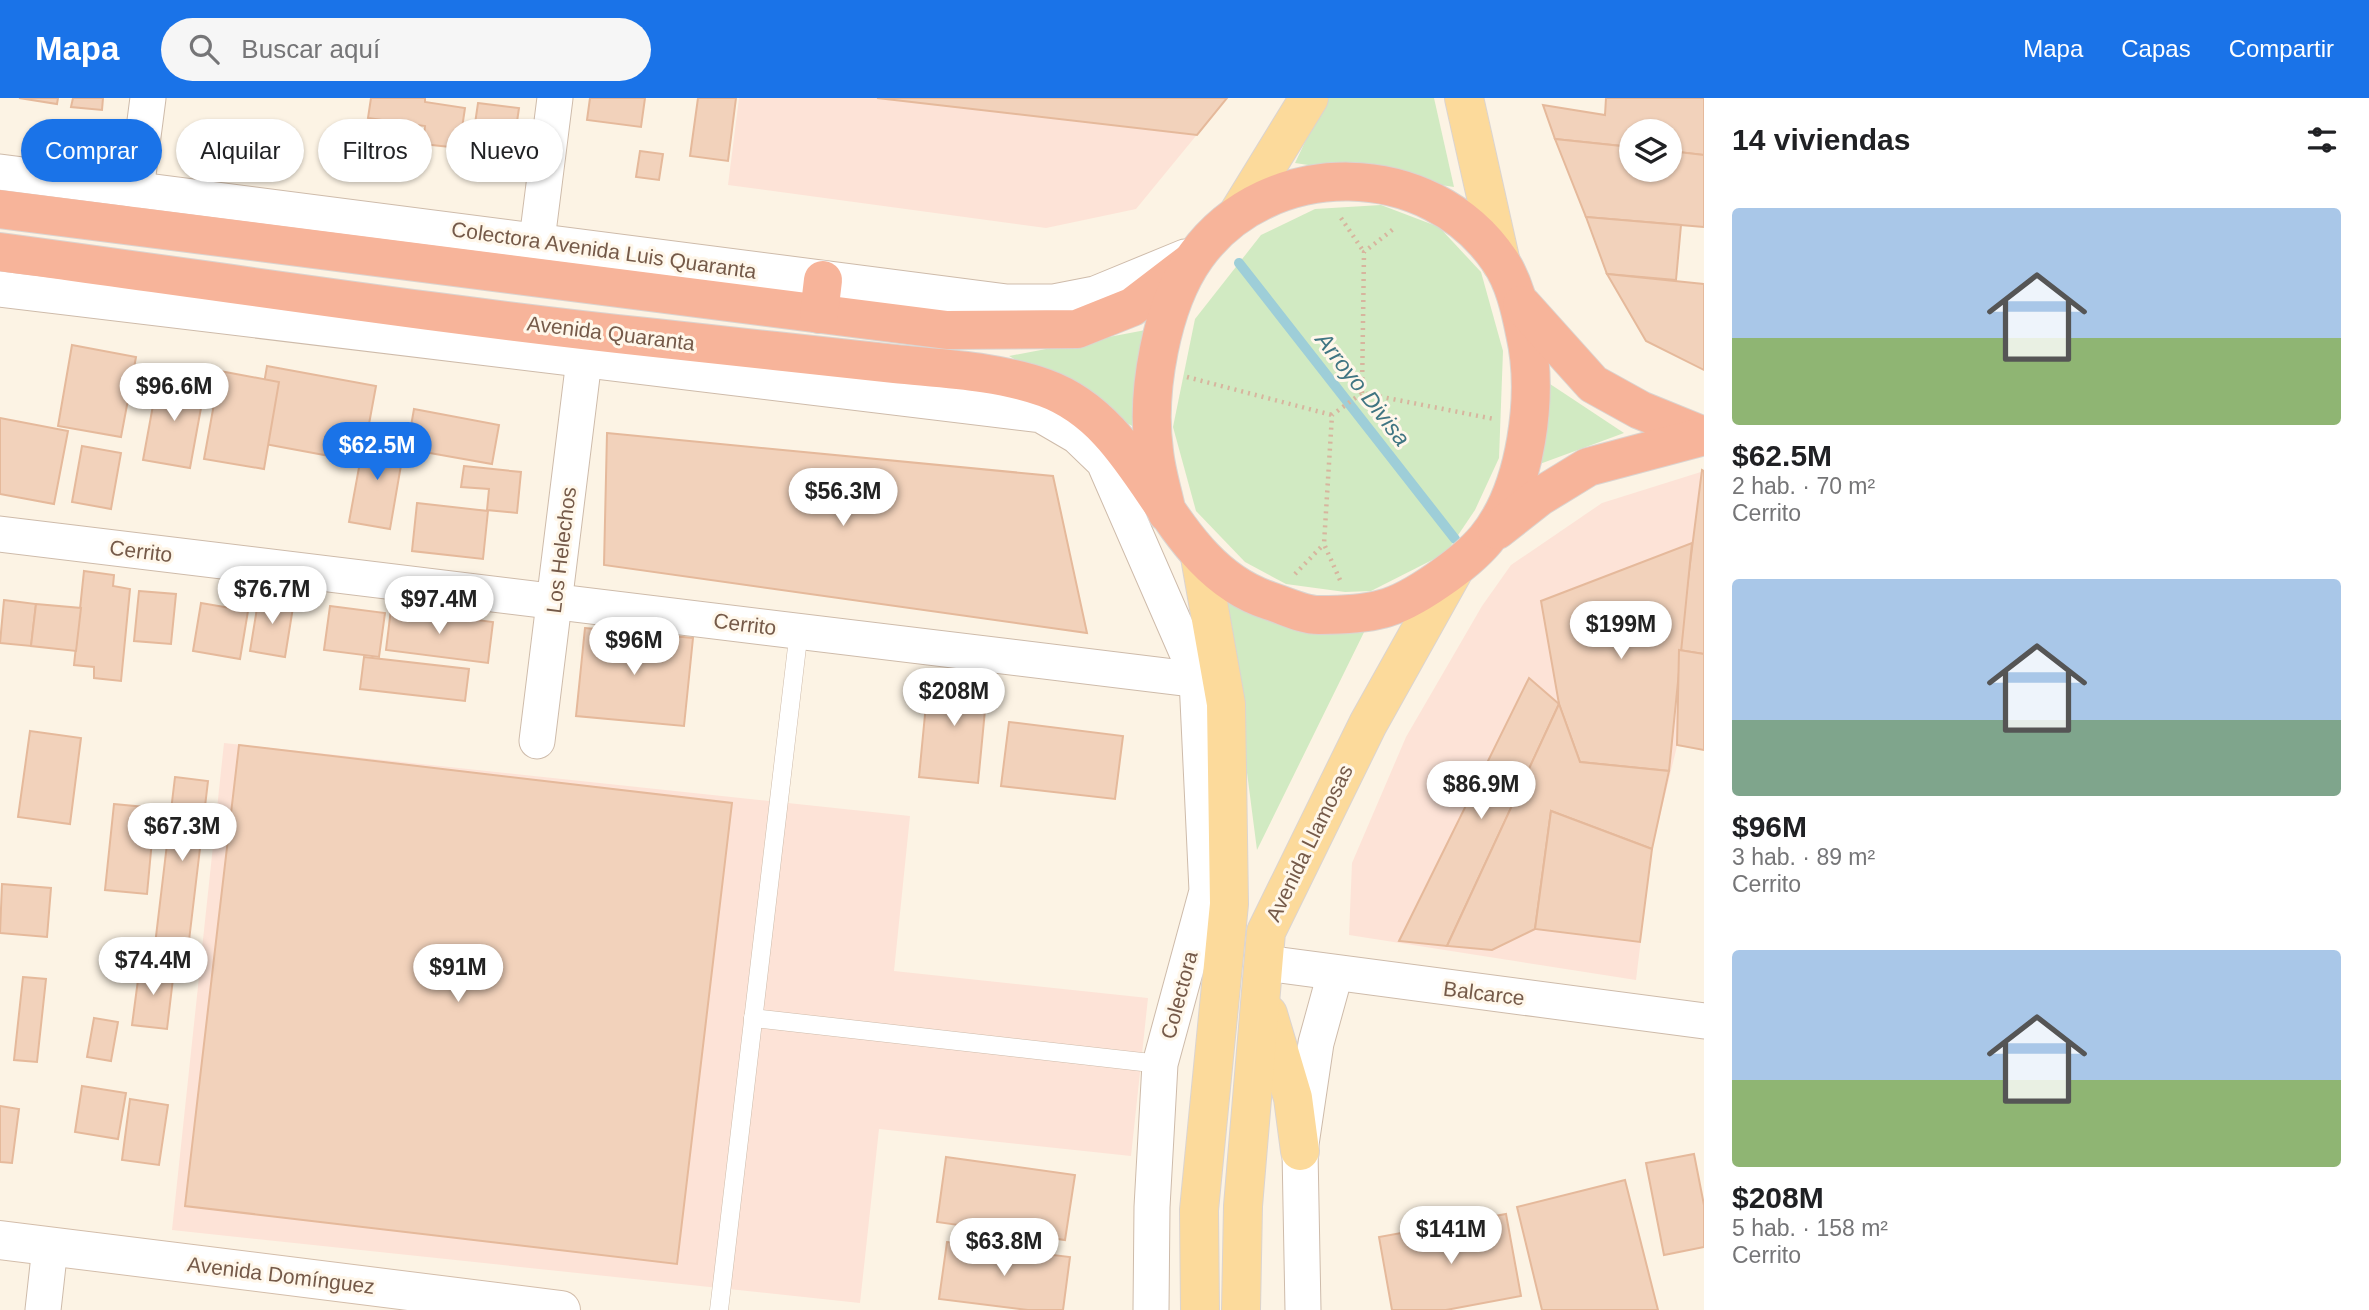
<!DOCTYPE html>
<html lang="es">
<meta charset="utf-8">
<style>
body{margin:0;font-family:Arial,sans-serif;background:#f6f6f6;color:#202124;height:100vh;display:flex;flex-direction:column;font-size:26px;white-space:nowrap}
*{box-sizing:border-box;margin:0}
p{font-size:23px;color:#757577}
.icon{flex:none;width:38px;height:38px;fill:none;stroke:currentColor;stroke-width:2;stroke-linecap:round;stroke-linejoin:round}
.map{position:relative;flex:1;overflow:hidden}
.drawer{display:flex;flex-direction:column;background:#fff;width:665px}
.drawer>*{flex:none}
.banner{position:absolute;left:21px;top:21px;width:665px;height:63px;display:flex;gap:14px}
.buttons{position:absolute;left:1619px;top:21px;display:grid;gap:14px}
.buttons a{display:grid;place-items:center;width:63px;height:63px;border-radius:50%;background:#fff;box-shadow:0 2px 5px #0004;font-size:35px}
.price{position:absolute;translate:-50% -60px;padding:0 16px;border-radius:24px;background:#fff;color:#222;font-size:23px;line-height:46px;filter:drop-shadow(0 2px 4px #0008)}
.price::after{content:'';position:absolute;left:50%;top:42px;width:21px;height:16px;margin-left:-10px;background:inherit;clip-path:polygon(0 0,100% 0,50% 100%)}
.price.active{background:#1a73e8;color:#fff}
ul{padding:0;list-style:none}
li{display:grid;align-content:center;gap:14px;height:371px;padding:0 28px}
li span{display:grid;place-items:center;height:217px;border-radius:7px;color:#555}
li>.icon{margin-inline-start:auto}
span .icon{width:126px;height:126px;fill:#fffc;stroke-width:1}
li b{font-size:30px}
h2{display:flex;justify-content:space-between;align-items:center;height:84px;padding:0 28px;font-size:30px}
.tag{padding:0 24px;border-radius:32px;background:#fff;box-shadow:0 2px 5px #0004;font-size:24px;line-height:63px}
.tag.active{background:#1a73e8;color:#fff}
header{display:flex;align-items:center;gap:42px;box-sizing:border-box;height:98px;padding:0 35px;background:#1a73e8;color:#fff}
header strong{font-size:33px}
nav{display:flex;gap:38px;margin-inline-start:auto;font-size:24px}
.search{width:490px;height:63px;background:#f6f6f6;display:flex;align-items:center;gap:18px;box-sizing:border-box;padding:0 24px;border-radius:38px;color:#757577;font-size:26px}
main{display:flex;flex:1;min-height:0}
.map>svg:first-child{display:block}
</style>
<header>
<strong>Mapa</strong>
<div class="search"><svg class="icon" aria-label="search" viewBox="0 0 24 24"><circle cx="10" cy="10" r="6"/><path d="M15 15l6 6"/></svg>Buscar aquí</div>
<nav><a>Mapa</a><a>Capas</a><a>Compartir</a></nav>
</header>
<main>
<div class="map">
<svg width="1704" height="1212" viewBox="0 0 1704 1212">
<rect width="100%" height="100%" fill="#fcf3e4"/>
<g fill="#fde3d7">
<path d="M 739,0 L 1227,0 L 1136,111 L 1046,130 L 728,87 Z"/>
<path d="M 1704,373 L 1704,652 L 1677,648 L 1652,751 L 1636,882 L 1349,837 L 1352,765 L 1406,639 L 1482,508 L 1511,467 L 1602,405 Z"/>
<path d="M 224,645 L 910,718 L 894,873 L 1148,900 L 1131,1058 L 879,1031 L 860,1205 L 172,1132 Z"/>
</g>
<g fill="#d1eac2">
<path d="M 1326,0 L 1434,0 L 1454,89 L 1295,65 Z"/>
<path d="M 1381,107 L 1439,129 L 1481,174 L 1503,253 L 1499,360 L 1475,412 L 1446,455 L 1371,493 L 1345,494 L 1286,486 L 1245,464 L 1196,413 L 1173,329 L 1195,221 L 1261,137 L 1315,111 Z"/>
<path d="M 1156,230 L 1141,333 L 1009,258 Z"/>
<path d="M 1547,284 L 1624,335 L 1537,367 Z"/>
<path d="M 1225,504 L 1268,517 L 1371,520 L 1257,752 Z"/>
</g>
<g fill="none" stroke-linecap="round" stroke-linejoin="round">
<path stroke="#9eced8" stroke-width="10" d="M 1239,165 L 1455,441"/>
</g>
<g fill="#f2d2bb" stroke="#e5b99b" stroke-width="2">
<path d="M 19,0 L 58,0 L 57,6 Z"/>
<path d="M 73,0 L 103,0 L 102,12 L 71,9 Z"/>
<path d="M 371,0 L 425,0 L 425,4 L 465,10 L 459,50 L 423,46 L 425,28 L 368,20 Z"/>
<path d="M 590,0 L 645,0 L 641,29 L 587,22 Z"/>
<path d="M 698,0 L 736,0 L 728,63 L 690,58 Z"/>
<path d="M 877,0 L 1227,0 L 1197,37 Z"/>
<path d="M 1606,0 L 1704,0 L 1704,57 L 1670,53 L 1670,33 L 1631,33 L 1631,49 L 1555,41 L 1543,7 L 1605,17 Z"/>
<path d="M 478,5 L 519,10 L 512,58 L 471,53 Z"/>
<path d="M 1555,41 L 1631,49 L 1631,72 L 1670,72 L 1670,53 L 1704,57 L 1704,129 L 1586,119 Z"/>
<path d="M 640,53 L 663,56 L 659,82 L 636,79 Z"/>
<path d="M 1586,119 L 1681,127 L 1676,182 L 1607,176 Z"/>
<path d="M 1607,176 L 1704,186 L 1704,272 L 1646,243 Z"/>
<path d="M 72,247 L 136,259 L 121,339 L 58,328 Z"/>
<path d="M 267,268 L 376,288 L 362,364 L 254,344 Z"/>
<path d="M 220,273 L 279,284 L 264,371 L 204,361 Z"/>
<path d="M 158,280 L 205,288 L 190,370 L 143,362 Z"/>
<path d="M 414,311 L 499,327 L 492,366 L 407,351 Z"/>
<path d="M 0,320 L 68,333 L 54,406 L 0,396 Z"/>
<path d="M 607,335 L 1053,378 L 1087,535 L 604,467 Z"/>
<path d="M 365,337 L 405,344 L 390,431 L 349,424 Z"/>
<path d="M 82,348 L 121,355 L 111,411 L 72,404 Z"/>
<path d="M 464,368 L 521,374 L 517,415 L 487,412 L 489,391 L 461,389 Z"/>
<path d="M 1702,372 L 1704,373 L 1704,556 L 1679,552 Z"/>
<path d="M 417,405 L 488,413 L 483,461 L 412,453 Z"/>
<path d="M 1692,445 L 1669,673 L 1580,664 L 1559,606 L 1541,503 Z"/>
<path d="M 84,473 L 114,477 L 113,488 L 130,491 L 121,583 L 94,580 L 94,569 L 74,567 Z"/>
<path d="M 139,493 L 176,496 L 171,546 L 134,543 Z"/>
<path d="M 259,498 L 294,503 L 285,559 L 250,553 Z"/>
<path d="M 4,502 L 36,506 L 31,548 L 0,545 Z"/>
<path d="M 201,505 L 248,513 L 240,561 L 193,553 Z"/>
<path d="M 36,506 L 81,510 L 76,553 L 31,548 Z"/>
<path d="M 330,508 L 385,515 L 379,559 L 324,552 Z"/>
<path d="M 391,511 L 493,524 L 488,565 L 386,552 Z"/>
<path d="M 585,530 L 693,540 L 684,628 L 576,618 Z"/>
<path d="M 1679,552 L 1704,556 L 1704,652 L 1677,647 Z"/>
<path d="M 364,559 L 469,571 L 465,603 L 360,591 Z"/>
<path d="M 929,575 L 988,581 L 978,685 L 919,679 Z"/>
<path d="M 1529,580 L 1559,606 L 1447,848 L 1399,843 Z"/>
<path d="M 1559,606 L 1580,664 L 1669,673 L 1652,751 L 1551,713 L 1535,831 L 1492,852 L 1447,848 Z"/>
<path d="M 1009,624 L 1123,638 L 1115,701 L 1001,688 Z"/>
<path d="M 30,633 L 81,640 L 70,726 L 18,719 Z"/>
<path d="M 239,647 L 732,705 L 677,1166 L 185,1108 Z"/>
<path d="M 175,679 L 208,683 L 188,851 L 155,847 Z"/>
<path d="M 114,706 L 155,710 L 147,796 L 105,792 Z"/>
<path d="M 1551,713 L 1652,751 L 1640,844 L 1535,831 Z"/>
<path d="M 2,786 L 51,790 L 47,839 L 0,835 Z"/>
<path d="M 140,867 L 174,872 L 167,931 L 132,927 Z"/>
<path d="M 23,879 L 46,881 L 37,964 L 14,962 Z"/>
<path d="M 94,920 L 118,924 L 111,963 L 87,959 Z"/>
<path d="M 82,988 L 126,995 L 118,1041 L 75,1034 Z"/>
<path d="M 130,1001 L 168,1007 L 159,1067 L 122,1062 Z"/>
<path d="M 0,1008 L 19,1011 L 12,1065 L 0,1064 Z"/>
<path d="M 1694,1056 L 1704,1107 L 1704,1149 L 1664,1157 L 1646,1065 Z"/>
<path d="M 946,1059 L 1075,1077 L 1065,1142 L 937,1124 Z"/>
<path d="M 1625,1082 L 1658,1212 L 1542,1212 L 1517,1109 Z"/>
<path d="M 1506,1116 L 1521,1198 L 1446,1212 L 1392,1212 L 1379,1139 Z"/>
<path d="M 947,1144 L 1070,1159 L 1063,1212 L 1028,1212 L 939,1201 Z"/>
</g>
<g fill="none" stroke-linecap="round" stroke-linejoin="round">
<defs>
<g id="lane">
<path d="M 753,920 L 1160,966"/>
<path d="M 719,1212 L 799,532"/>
</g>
<g id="street">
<path d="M 0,74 L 1007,204 L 1054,204 L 1095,196 L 1185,159"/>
<path d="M 136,92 L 148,0"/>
<path d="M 537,142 L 555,0"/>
<path d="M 0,191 L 1041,317 L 1077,338 L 1104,364 L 1199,582"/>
<path d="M 0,436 L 1199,582"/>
<path d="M 537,643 L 584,262"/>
<path d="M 1265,865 L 1704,923"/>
<path d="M 43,1212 L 50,1149"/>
<path d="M 1151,1212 L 1152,1109 L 1160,966 L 1207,793 L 1196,560"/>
<path d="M 1303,1212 L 1300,1053 L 1316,945 L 1335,876"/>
</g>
<path id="secondary" d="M 0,1142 L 561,1212"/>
<g id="primary">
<path d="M 1464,0 L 1501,165"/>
<path d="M 1239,114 L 1309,0"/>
<path d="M 1200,459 L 1226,606 L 1229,806 L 1199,1112 L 1200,1212"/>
<path d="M 1268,916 L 1293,1000 L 1300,1053"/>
<path d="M 1241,1212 L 1243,1108 L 1266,834 L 1368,626 L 1454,472"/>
</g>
<g id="highway">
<path d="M 0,111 L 947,232 L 1077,231 L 1132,209 L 1191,164"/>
<path d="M 0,154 C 218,183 436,217 655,240 C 735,249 815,257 895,266 C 944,271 998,273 1045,290 C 1150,328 1163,469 1270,503 C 1286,508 1303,517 1319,517 C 1338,517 1364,516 1382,511 C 1412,504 1466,465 1486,441 C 1527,391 1539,296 1525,235 C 1520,210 1514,184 1500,163 C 1430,59 1269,57 1196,158 C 1161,207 1146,295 1154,353 C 1156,374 1163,395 1167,415"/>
<path d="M 1522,207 L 1593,286 L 1640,312 L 1704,338"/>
<path d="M 819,216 L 823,182"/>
<path d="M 1497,432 L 1539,399 L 1588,369 L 1704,338"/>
</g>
</defs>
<use href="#lane" stroke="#cebbaa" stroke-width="19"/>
<use href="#street" stroke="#cebbaa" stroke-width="37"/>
<use href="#secondary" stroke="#d3bdaa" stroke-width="40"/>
<use href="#primary" stroke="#dbd4d0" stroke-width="40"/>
<use href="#highway" stroke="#dbd4d0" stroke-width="40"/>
<g stroke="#d7b59e" stroke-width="4.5" stroke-dasharray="2 5" stroke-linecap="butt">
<path d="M 1341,120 L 1364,154"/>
<path d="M 1187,279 L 1332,317"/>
<path d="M 1362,295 L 1364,154 L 1396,129"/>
<path d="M 1295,476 L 1324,446"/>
<path d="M 1340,482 L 1324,446 L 1332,317 L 1362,295 L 1494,321"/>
</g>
<use href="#lane" stroke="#fff" stroke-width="18"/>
<use href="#street" stroke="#fff" stroke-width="35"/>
<use href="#secondary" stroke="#fff" stroke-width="38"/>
<use href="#primary" stroke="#fcda9b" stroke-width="38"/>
<use href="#highway" stroke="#f7b49a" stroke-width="38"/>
</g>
<g text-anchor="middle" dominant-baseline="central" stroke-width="6" stroke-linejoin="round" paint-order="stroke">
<g font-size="21" fill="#755a49" stroke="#fff7ea">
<text transform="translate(604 152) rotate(8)">Colectora Avenida Luis Quaranta</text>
<text transform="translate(611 235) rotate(7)">Avenida Quaranta</text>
<text transform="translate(561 452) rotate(-83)">Los Helechos</text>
<text transform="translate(141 453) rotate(7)">Cerrito</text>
<text transform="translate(745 526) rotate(7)">Cerrito</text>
<text transform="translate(1309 745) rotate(-64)">Avenida Llamosas</text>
<text transform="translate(1484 895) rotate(7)">Balcarce</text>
<text transform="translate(1179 897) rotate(-75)">Colectora</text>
<text transform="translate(281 1177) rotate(7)">Avenida Domínguez</text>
</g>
<g font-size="23" font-style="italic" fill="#3f7582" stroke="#fff7ea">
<text transform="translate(1363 291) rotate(52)">Arroyo Divisa</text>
</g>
</g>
</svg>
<div class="buttons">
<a><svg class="icon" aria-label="layers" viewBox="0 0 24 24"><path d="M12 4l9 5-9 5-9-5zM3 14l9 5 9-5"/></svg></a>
</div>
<b class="price" style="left:174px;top:325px">$96.6M</b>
<b class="price active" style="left:377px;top:384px">$62.5M</b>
<b class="price" style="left:843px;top:430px">$56.3M</b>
<b class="price" style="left:272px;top:528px">$76.7M</b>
<b class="price" style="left:439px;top:538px">$97.4M</b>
<b class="price" style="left:1621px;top:563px">$199M</b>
<b class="price" style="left:634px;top:579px">$96M</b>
<b class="price" style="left:954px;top:630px">$208M</b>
<b class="price" style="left:1481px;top:723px">$86.9M</b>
<b class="price" style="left:182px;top:765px">$67.3M</b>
<b class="price" style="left:153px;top:899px">$74.4M</b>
<b class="price" style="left:458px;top:906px">$91M</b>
<b class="price" style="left:1451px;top:1168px">$141M</b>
<b class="price" style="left:1004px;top:1180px">$63.8M</b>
<div class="banner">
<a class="tag active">Comprar</a>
<a class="tag">Alquilar</a>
<a class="tag">Filtros</a>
<a class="tag">Nuevo</a>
</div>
</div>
<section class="drawer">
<h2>14 viviendas<svg class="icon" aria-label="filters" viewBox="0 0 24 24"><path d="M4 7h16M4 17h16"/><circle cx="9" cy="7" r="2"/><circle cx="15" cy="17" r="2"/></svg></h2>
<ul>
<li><span style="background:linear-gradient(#a9c7e8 60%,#8fb573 0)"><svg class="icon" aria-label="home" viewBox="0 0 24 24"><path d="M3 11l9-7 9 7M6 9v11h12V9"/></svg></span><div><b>$62.5M</b><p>2 hab. · 70 m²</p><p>Cerrito</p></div></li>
<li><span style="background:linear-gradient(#a9c7e8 65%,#7fa58c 0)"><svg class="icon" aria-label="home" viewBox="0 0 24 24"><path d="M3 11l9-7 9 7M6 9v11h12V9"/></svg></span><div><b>$96M</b><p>3 hab. · 89 m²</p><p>Cerrito</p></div></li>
<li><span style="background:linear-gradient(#a9c7e8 60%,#8fb573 0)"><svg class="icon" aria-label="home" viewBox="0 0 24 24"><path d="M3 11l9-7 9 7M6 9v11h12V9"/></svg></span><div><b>$208M</b><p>5 hab. · 158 m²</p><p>Cerrito</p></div></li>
</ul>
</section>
</main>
